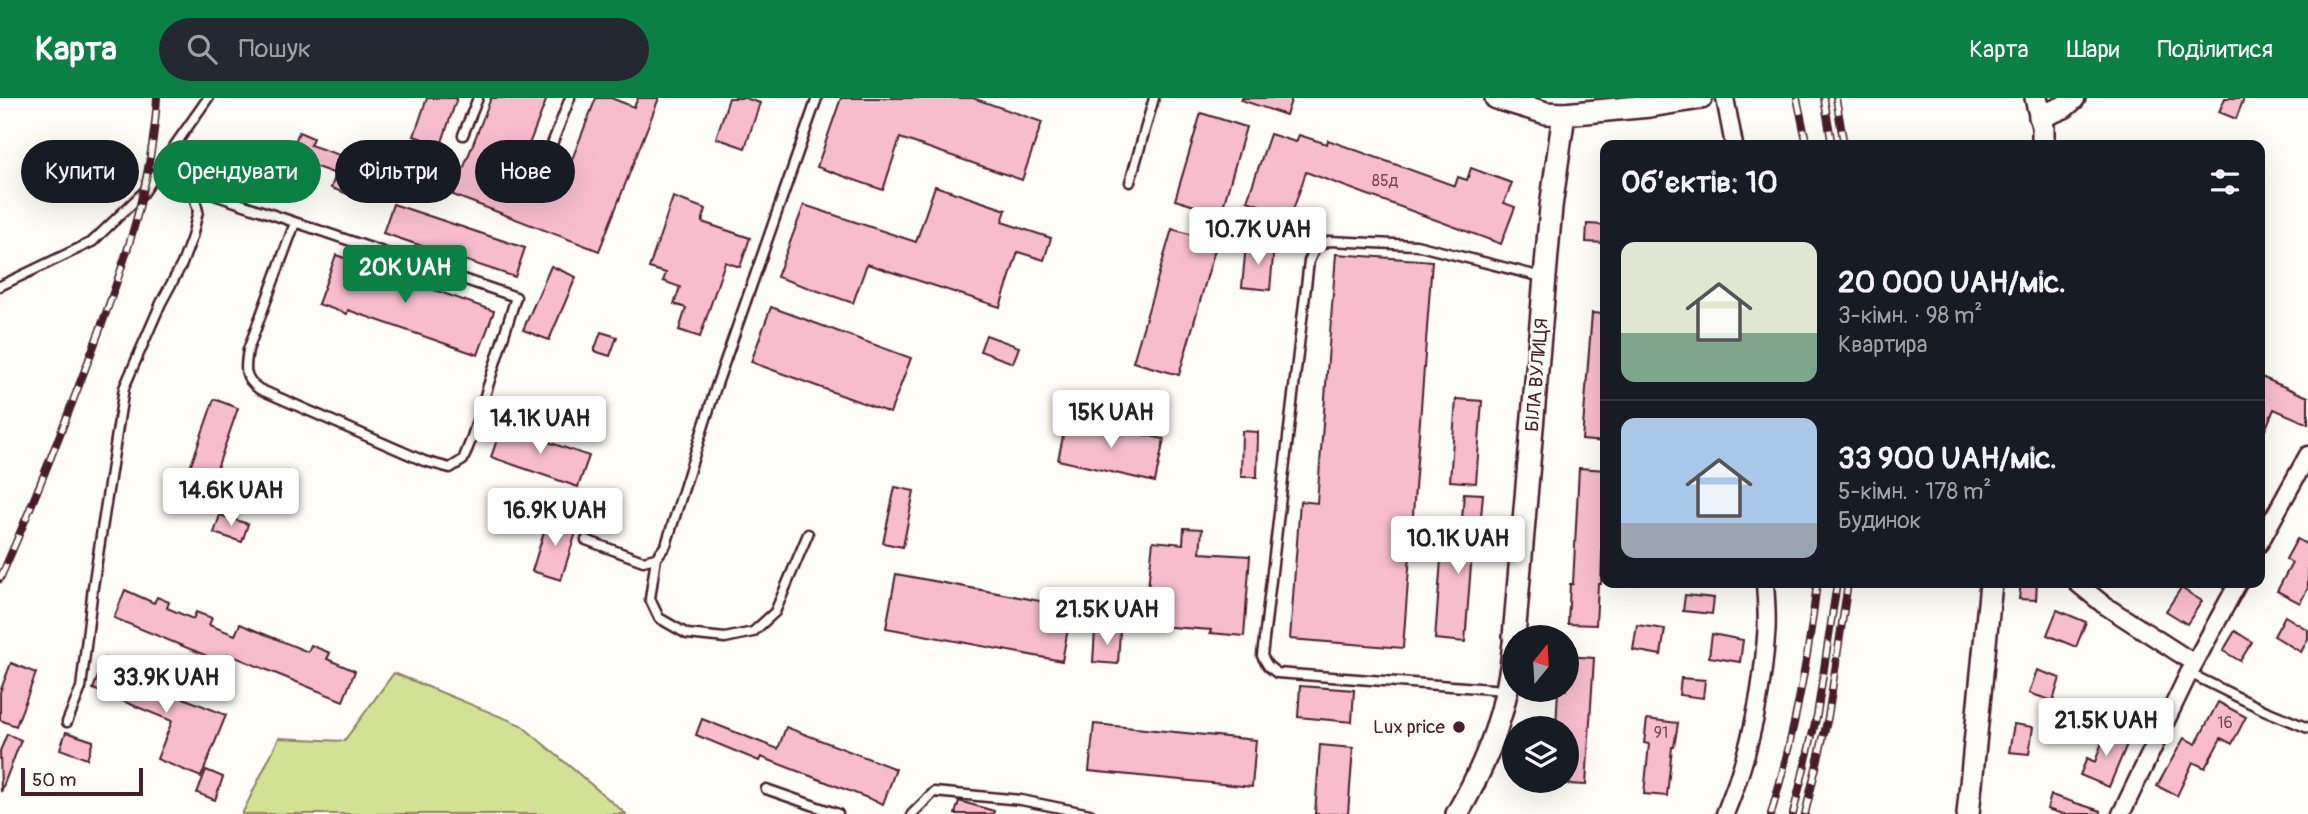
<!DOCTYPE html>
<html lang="uk">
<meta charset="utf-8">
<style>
body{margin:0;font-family:Pangolin,sans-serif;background:#242831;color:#f1f3f6;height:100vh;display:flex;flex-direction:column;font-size:26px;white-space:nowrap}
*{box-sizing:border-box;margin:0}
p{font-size:23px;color:#9ea1a6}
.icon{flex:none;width:38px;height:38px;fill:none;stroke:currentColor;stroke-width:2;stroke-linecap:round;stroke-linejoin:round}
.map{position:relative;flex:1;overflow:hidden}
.details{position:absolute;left:1600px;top:42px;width:665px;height:448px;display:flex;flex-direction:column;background:#171b24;border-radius:14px;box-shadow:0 7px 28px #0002}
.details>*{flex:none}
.guide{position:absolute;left:21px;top:42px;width:665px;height:63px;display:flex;gap:14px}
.needle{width:46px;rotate:18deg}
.tools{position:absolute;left:1502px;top:527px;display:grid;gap:14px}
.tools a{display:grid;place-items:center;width:77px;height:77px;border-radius:50%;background:#171b24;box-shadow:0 7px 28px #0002;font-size:35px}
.scale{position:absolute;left:21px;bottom:18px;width:122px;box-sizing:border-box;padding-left:7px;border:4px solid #4a1f2b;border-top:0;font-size:19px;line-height:24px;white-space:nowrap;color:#4a1f2b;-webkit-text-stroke:5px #fdfcf7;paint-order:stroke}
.price{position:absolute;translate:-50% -60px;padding:0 16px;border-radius:7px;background:#fff;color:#222;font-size:23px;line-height:46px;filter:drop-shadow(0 2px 4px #0008)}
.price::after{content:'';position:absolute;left:50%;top:42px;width:21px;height:16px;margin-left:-10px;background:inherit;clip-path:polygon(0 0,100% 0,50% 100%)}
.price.selected{background:#0b8043;color:#fff}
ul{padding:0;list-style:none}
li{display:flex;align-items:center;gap:21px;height:175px;padding:0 21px}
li+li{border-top:2px solid #363941}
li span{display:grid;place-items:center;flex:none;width:196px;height:140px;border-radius:14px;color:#555}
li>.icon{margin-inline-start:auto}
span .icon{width:84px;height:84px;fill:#fffc;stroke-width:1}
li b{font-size:30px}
h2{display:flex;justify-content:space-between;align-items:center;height:84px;padding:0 21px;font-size:30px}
.tag{padding:0 24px;border-radius:32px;background:#171b24;box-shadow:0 7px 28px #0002;font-size:24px;line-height:63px}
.tag.selected{background:#0b8043;color:#fff}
header{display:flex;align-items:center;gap:42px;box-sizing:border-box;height:98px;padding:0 35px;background:#0b8043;color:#fff}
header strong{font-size:33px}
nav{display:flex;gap:38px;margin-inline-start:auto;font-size:24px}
.search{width:490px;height:63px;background:#242831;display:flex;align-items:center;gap:18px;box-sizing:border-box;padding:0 24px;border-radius:38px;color:#9ea1a6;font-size:26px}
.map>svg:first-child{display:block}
</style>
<header>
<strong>Карта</strong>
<div class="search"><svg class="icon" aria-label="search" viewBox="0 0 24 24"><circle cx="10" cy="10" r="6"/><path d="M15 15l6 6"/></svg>Пошук</div>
<nav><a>Карта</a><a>Шари</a><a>Поділитися</a></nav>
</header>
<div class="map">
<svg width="2308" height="716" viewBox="0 0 2308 716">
<rect width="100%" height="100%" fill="#fdfcf7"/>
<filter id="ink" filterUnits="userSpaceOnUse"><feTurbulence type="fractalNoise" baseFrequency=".0143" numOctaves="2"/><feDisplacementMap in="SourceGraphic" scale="14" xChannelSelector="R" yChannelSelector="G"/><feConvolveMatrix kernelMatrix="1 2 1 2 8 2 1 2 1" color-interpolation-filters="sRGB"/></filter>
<g filter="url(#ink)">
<path fill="#d2e194" stroke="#8e8060" stroke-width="2" d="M 394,575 L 521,627 L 626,716 L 242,716 L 279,640 L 344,643 Z"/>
<g fill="#f7bdcf" stroke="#4a1f2b" stroke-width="2">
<path d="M 427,0 L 457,0 L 441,47 L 414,38 Z"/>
<path d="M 491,0 L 547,0 L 516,80 L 558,97 L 596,0 L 611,0 L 634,9 L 638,0 L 659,0 L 599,153 L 453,97 Z"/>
<path d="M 729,0 L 745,0 L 760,5 L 745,50 L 716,40 Z"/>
<path d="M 841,0 L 973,0 L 1042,24 L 1022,82 L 900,40 L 883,92 L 817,69 Z"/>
<path d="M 1242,0 L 1292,0 L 1286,17 L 1241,2 Z"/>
<path d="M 2225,0 L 2244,0 L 2236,21 L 2219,14 Z"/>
<path d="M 1201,15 L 1246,29 L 1221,116 L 1175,102 Z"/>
<path d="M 299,34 L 313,40 L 310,47 L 360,64 L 348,96 L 331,90 L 336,76 L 303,64 L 296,81 L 282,75 Z"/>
<path d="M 1270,36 L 1296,44 L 1299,37 L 1327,46 L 1328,42 L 1455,88 L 1458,79 L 1467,82 L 1471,70 L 1512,85 L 1504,105 L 1515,109 L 1501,146 L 1306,74 L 1291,118 L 1247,103 Z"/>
<path d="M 935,88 L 1006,112 L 1002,124 L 1051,140 L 1044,162 L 1018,154 L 1000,209 L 867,166 L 853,205 L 777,179 L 804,107 L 916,144 Z"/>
<path d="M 673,99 L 706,111 L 702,124 L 750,140 L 740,169 L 725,164 L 700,239 L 679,232 L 686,210 L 674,206 L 680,189 L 663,183 L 666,175 L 649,170 Z"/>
<path d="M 393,106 L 525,150 L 515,179 L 383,135 Z"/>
<path d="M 1587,126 L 1605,127 L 1605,145 L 1586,144 Z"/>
<path d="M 1172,131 L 1217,144 L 1179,277 L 1133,264 Z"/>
<path d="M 1246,146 L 1274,148 L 1270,192 L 1242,189 Z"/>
<path d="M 1336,156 L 1432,163 L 1403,550 L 1290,541 L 1300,403 L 1317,405 Z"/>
<path d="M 336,157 L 494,213 L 478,257 L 348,212 L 347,216 L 318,206 Z"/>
<path d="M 551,168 L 576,179 L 549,242 L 523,232 Z"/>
<path d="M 771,209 L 911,260 L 890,315 L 751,264 Z"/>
<path d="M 1592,215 L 1605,216 L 1605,344 L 1582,342 Z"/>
<path d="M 601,234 L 617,239 L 610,258 L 594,253 Z"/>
<path d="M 986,237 L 1019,249 L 1013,265 L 980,253 Z"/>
<path d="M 2259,278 L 2308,299 L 2308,326 L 2274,311 L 2259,346 Z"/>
<path d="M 214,301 L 238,310 L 214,379 L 190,370 Z"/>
<path d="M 1456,301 L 1482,303 L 1476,385 L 1450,383 Z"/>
<path d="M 1067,320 L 1164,341 L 1155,384 L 1058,362 Z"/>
<path d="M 502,328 L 589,358 L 578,389 L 491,359 Z"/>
<path d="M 1242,333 L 1258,334 L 1257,379 L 1241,379 Z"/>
<path d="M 1579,370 L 1605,372 L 1601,486 L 1598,486 L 1596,527 L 1568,526 L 1570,486 L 1573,486 Z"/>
<path d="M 895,389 L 914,393 L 903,449 L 883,445 Z"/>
<path d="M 1464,395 L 1483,396 L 1480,430 L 1474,429 L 1465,544 L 1435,541 L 1442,448 L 1460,449 Z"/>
<path d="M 220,417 L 248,426 L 242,444 L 214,435 Z"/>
<path d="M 549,418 L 578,428 L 561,482 L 532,473 Z"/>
<path d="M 1184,430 L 1202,431 L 1200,455 L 1250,458 L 1244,538 L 1210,535 L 1211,532 L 1144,527 L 1153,443 L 1183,446 Z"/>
<path d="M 2297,441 L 2308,447 L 2308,490 L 2300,505 L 2277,493 L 2292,465 L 2286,461 Z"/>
<path d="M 896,476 L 1072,509 L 1062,563 L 886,530 Z"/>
<path d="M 2021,485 L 2037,485 L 2036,502 L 2019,501 Z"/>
<path d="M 2181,490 L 2202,503 L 2187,526 L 2166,513 Z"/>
<path d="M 125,492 L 154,505 L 157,499 L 169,504 L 167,510 L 193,521 L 196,514 L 212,520 L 209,527 L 235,537 L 240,526 L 308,554 L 311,547 L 330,555 L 327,561 L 355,573 L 343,603 L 228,556 L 224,565 L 114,520 Z"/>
<path d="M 1685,497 L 1714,500 L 1712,516 L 1683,513 Z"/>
<path d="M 2057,512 L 2086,524 L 2076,549 L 2047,537 Z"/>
<path d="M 2285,518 L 2308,532 L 2308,541 L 2301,554 L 2274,538 Z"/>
<path d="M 1637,527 L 1665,531 L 1661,557 L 1633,552 Z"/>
<path d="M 1095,532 L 1120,533 L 1118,566 L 1093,564 Z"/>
<path d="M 2235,533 L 2252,544 L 2240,563 L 2223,553 Z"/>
<path d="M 1712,536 L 1743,542 L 1740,564 L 1709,559 Z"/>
<path d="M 1566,558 L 1594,560 L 1586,687 L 1566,686 L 1566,630 L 1556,630 L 1558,592 L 1566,592 Z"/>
<path d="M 105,560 L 175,589 L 173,596 L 226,617 L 201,679 L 157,661 L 172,623 L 93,591 Z"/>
<path d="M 11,565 L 36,575 L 16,628 L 0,622 L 0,594 Z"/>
<path d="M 2037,572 L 2060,580 L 2053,603 L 2029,595 Z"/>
<path d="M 1681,580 L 1705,582 L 1703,600 L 1679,597 Z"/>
<path d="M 1300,588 L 1354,592 L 1352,624 L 1298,619 Z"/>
<path d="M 2218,604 L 2246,619 L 2232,646 L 2221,640 L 2205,670 L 2193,664 L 2177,698 L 2157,688 L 2184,640 L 2196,646 Z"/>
<path d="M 702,621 L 778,651 L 786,629 L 896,671 L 883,706 L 761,659 L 759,663 L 696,637 Z"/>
<path d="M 1647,621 L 1678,625 L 1674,649 L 1672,649 L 1667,698 L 1644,696 L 1649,646 L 1644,645 Z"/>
<path d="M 1094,626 L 1256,642 L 1252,689 L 1089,673 Z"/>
<path d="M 2014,626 L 2033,629 L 2029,656 L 2009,654 Z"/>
<path d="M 2107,630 L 2130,639 L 2109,689 L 2080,677 L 2087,660 L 2095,664 Z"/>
<path d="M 66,634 L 93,643 L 87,661 L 60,651 Z"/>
<path d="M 7,636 L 21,642 L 1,694 L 0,653 Z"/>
<path d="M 1320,647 L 1353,650 L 1348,716 L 1315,716 Z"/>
<path d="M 206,672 L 223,679 L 215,702 L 197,695 Z"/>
<path d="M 2051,697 L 2101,713 L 2101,716 L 2063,716 L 2047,711 Z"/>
<path d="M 959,703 L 994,713 L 993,716 L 955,716 Z"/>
</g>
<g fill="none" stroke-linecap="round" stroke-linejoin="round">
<defs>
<g id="lane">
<path d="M 463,37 L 478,0"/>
<path d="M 541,74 L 570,0"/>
<path d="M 1130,84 L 1154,0"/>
<path d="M 191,89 L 516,199 L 471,342 L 463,362 L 450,370 L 424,363 L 259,291 C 243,279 245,270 248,252 L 295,125"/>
<path d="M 0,188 L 92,144 L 145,93 L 168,57"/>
<path d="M 586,442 L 643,463 L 656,460 L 666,447 L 716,289 L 817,0"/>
<path d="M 656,460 L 650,501 L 659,520 L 687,536 L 725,540 L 753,534 L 775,514 L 808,436"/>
<path d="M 2189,575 L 2264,612 L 2308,630"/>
<path d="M 1505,592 L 1277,575 L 1268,568 L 1262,558 L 1309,163 L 1315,150 L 1329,143 L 1416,147 L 1542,179"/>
<path d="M 67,624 L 81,590 L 93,489 L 124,290 L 161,205 L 182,166 L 192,139 L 198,113 L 189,81 L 168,57 L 208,0"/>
<path d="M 766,691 L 838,716"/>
<path d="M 912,716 L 934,694 L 1021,702 L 1090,716"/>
</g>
<g id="street">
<path d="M 1725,0 L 1734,47"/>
<path d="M 2259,446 L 2308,357"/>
<path d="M 2077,485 L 2104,507 L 2194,565"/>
<path d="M 1725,716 C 1748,660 1762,599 1766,539 C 1768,521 1766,502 1765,485"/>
<path d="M 2121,716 L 2189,575 L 2238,485"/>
</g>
<g id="secondary">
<path d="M 1496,0 L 1546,15 L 1564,16 L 1650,8 L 1701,0"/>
<path d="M 2036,0 L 2043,29 L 2043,47"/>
<path d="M 2040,19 L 2064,9 L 2074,0"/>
<path d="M 1514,539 L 1551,109 L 1564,16"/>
<path d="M 1457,716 C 1489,661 1508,609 1514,545"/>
<path d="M 1968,716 L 1991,485"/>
</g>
</defs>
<use href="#lane" stroke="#4a1f2b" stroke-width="13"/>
<use href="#street" stroke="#4a1f2b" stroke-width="21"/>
<use href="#secondary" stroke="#4a1f2b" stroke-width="26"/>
<use href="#lane" stroke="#fdfcf7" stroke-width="8"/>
<use href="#street" stroke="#fdfcf7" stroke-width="16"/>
<use href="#secondary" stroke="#fdfcf7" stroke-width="21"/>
<defs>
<g id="rail">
<path d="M 1797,0 L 1807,47"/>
<path d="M 1824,0 L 1832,47"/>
<path d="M 1836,0 L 1844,47"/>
<path d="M 0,481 C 33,406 63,330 92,253 C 123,170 152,88 157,0"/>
<path d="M 1771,716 C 1793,641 1808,563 1817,485"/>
<path d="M 1793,716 L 1817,617 L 1837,485"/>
<path d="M 1805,716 L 1828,619 L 1848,485"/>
</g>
</defs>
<use href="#rail" stroke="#4a1f2b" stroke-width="8"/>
<use href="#rail" stroke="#fdfcf7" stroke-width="5" stroke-dasharray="16" stroke-linecap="butt"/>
</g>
</g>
<circle fill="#4a1f2b" stroke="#fdfcf7" stroke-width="2.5" cx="1459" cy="629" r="7"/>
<g text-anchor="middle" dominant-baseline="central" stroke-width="5" stroke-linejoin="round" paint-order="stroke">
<g font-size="16" fill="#754654">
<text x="1385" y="83">85д</text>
<text x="2225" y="625">16</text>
<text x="1661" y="635">91</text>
</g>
<g font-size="19" fill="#4a1f2b" stroke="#fdfcf7">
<text transform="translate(1537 277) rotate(-85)">БІЛА ВУЛИЦЯ</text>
</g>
<g font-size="19" fill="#4a1f2b" stroke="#fdfcf7" text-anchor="end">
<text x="1445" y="629">Lux price</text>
</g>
</g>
</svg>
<div class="tools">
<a><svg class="needle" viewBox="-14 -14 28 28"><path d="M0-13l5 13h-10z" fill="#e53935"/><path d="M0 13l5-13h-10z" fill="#9ea1a6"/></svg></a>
<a><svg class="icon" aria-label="layers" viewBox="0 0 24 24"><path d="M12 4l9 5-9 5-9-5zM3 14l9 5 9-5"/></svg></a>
</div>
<div class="scale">50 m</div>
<b class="price" style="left:1258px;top:169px">10.7K UAH</b>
<b class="price selected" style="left:405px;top:207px">20K UAH</b>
<b class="price" style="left:1111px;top:352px">15K UAH</b>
<b class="price" style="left:540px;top:358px">14.1K UAH</b>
<b class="price" style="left:231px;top:430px">14.6K UAH</b>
<b class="price" style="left:555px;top:450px">16.9K UAH</b>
<b class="price" style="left:1458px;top:478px">10.1K UAH</b>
<b class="price" style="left:1107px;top:549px">21.5K UAH</b>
<b class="price" style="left:166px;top:617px">33.9K UAH</b>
<b class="price" style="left:2106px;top:660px">21.5K UAH</b>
<div class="guide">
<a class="tag">Купити</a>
<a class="tag selected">Орендувати</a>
<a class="tag">Фільтри</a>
<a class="tag">Нове</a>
</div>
<section class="details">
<h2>Об’єктів: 10<svg class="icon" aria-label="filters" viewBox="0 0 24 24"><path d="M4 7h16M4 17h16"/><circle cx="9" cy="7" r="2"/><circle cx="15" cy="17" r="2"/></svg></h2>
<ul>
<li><span style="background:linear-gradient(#dfe7d0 65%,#7fa58c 0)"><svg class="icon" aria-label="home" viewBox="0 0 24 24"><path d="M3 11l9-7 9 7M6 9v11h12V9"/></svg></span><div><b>20 000 UAH/міс.</b><p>3-кімн. · 98 m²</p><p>Квартира</p></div></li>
<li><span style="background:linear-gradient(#a9c7e8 75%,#9aa5b1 0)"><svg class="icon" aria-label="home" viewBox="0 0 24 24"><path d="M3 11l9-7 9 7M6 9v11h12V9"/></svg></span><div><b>33 900 UAH/міс.</b><p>5-кімн. · 178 m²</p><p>Будинок</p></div></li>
</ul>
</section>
</div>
